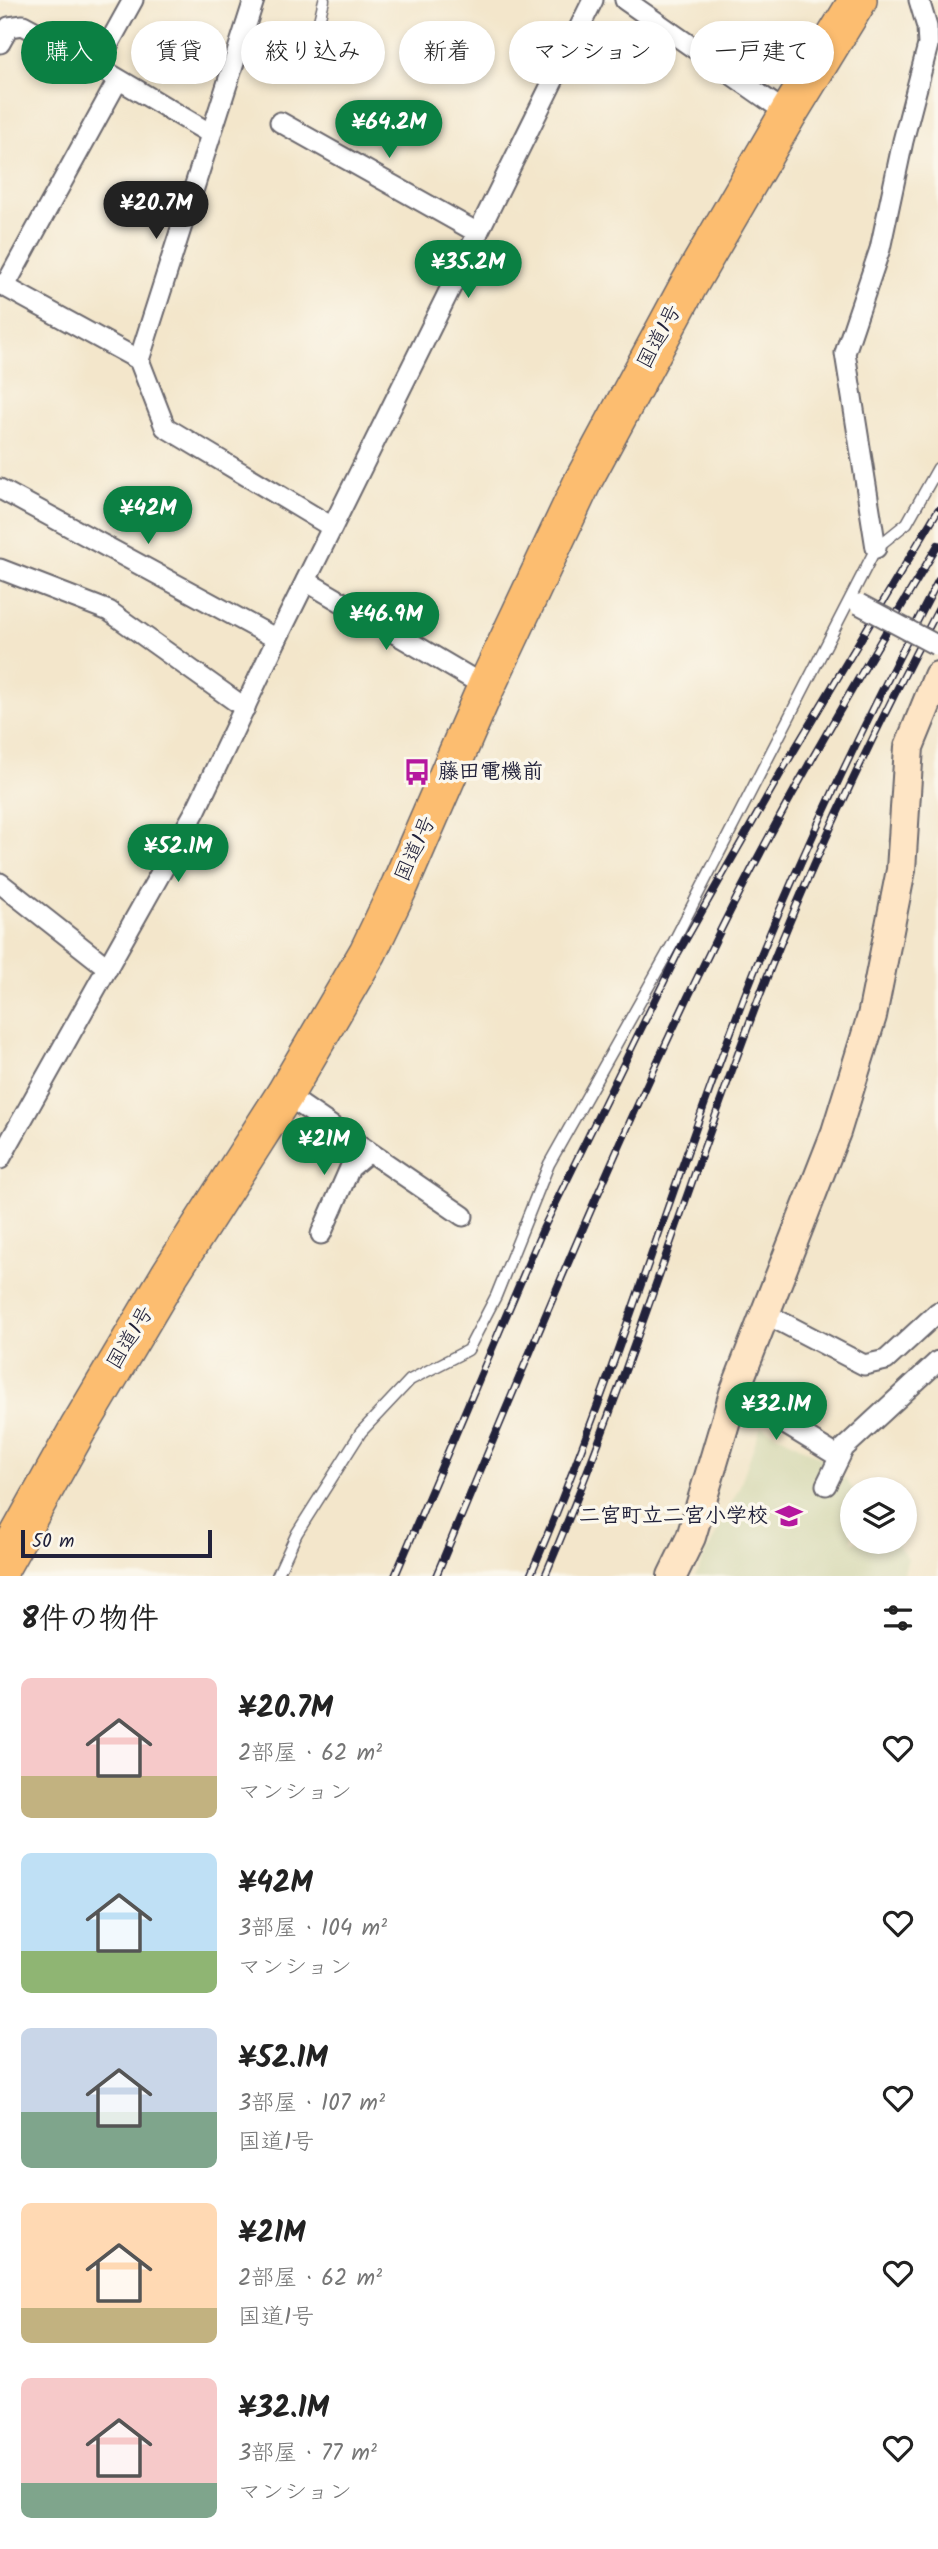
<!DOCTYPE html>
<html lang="ja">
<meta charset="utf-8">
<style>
body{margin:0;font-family:Kalam,"Klee One",sans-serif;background:#f2f2f2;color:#222;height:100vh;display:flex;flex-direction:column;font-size:26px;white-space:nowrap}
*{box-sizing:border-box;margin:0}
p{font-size:23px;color:#767676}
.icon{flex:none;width:38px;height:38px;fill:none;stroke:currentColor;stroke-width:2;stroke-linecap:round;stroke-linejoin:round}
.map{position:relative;height:1576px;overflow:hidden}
.panel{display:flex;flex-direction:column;background:#fff;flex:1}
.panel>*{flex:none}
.top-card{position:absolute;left:21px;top:21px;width:896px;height:63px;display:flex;gap:14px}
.buttons{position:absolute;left:840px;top:1477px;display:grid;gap:14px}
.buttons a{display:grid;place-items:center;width:77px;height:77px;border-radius:50%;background:#fff;box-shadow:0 4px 10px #0003;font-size:35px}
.scale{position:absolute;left:21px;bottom:18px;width:191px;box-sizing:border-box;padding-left:7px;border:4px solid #22223b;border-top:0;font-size:19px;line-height:24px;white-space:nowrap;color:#22223b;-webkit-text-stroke:5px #fbf7ec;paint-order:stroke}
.price{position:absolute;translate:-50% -60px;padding:0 16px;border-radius:24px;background:#0b8043;color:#fff;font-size:23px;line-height:46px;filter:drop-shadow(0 2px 4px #0008)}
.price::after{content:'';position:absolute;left:50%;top:42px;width:21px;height:16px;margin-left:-10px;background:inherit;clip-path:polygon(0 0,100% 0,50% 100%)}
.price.active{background:#222;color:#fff}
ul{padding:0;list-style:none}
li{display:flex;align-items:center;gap:21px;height:175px;padding:0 21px}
li span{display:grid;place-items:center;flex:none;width:196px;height:140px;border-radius:10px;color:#555}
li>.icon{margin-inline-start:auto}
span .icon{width:84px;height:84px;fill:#fffc;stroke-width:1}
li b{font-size:30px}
h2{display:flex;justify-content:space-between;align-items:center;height:84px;padding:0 21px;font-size:30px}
.pill{padding:0 24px;border-radius:32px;background:#fff;box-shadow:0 4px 10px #0003;font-size:24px;line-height:63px}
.pill.active{background:#0b8043;color:#fff}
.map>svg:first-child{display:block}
</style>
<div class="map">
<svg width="938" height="1576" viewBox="0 0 938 1576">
<rect width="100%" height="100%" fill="#fbf7ec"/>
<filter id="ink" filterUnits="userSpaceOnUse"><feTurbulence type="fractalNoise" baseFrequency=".0143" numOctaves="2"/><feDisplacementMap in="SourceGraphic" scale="14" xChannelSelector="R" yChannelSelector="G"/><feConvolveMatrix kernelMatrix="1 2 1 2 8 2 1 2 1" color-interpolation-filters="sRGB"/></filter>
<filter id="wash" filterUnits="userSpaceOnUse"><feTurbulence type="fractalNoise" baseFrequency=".00686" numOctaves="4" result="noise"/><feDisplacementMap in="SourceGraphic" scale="28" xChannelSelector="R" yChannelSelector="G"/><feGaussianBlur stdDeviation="1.57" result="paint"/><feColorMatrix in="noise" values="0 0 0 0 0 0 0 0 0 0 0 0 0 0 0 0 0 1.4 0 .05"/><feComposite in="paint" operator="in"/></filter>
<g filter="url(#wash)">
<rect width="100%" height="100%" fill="#f3e6cb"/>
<path fill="#dddebc" d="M 761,1426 L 824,1459 L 814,1478 L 835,1490 L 844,1477 L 853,1489 L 852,1542 L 895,1542 L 908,1558 L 903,1576 L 695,1576 L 739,1488 Z"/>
</g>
<g filter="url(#ink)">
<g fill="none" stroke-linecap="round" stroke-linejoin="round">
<defs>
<g id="lane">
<path d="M 318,25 L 324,0"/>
<path d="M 277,1576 L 297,1533 L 361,1432 L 410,1380 L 468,1350 L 496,1296 L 549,1164 L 672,945 L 876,548 L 907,523 L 938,468"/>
</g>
<g id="street">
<path d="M 254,0 L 139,360 L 165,427 L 332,527"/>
<path d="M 625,0 L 788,114"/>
<path d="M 0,43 L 9,27 L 23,25 C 87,59 148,97 211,134"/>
<path d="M 97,65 L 133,0"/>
<path d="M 280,122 L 478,233"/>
<path d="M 0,284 L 139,360"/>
<path d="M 5,286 L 118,80"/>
<path d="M 0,489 L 277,639"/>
<path d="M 876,548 L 845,353 L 880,249 L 903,141 L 928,45 L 927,27 L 919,0"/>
<path d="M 0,569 L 109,611 L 245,708"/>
<path d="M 306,581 L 486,687"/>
<path d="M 0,883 L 108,968"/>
<path d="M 285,1094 L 463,1216"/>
<path d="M 0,1159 L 196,810 L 277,639 L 593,0"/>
<path d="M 321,1234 L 350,1168 L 369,1152"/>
<path d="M 766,1314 L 864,1365 L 886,1360 L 938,1312"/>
<path d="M 734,1393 L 839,1457"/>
<path d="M 826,1485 L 844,1448 L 938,1361"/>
</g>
<path id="secondary" d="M 672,1576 L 691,1537 L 734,1393 L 836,1132 L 872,1016 L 901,870 L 909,747 L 938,676"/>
<path id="highway" d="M 0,1569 L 78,1429 L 170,1274 L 285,1094 L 368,952 L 400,885 L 486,687 L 583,481 L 687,288 L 788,114 L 858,0"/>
</defs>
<use href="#lane" stroke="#6b676d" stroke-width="13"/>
<use href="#street" stroke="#6b676d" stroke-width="23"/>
<use href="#secondary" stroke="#6b676d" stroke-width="32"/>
<use href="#highway" stroke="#6b676d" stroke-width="40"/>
<use href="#lane" stroke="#fff" stroke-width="10"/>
<use href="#street" stroke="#fff" stroke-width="19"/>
<use href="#secondary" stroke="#fee5c5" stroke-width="28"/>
<use href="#highway" stroke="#fcbd6f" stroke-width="37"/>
<defs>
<g id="rail">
<path d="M 395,1576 L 543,1229 L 678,953 L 783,769 L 938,510"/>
<path d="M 436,1576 C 522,1372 605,1167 702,968 C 772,822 855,683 938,545"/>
<path d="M 530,1576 C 613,1384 672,1182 748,987 C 803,848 869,714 938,581"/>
<path d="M 545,1576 C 626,1386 686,1188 760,995 C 811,863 872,735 938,610"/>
</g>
</defs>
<use href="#rail" stroke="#22223b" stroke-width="8"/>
<use href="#rail" stroke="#fbf7ec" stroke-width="5" stroke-dasharray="16" stroke-linecap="butt"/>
<defs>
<path id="street-bridge" d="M 859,604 L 936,645"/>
</defs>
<use href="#street-bridge" stroke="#6b676d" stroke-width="23" stroke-linecap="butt"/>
<use href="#street-bridge" stroke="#fff" stroke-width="19"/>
</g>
</g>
<defs>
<symbol id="bus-bare" viewBox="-9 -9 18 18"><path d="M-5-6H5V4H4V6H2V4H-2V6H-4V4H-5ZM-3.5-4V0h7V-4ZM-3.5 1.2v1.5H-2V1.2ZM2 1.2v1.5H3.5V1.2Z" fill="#b5179e" stroke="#fbf7ec" stroke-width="2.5" paint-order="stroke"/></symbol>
<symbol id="school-bare" viewBox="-9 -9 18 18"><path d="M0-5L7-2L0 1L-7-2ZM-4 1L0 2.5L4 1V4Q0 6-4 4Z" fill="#b5179e" stroke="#fbf7ec" stroke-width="2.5" paint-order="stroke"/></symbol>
</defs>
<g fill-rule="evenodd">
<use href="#bus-bare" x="398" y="753" width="38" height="38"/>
<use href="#school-bare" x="770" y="1497" width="38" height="38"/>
</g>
<g text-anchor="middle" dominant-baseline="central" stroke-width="7" stroke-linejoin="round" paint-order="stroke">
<g font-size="21" fill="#22223b" stroke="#fbf7ec">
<text transform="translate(660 337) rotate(-62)">国道1号</text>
<text transform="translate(416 849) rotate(-66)">国道1号</text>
<text transform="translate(131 1338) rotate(-59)">国道1号</text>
</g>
<g font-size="21" font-weight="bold" fill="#22223b" stroke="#fbf7ec" text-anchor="start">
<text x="438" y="772">藤田電機前</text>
<text x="768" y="1516" text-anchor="end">二宮町立二宮小学校</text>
</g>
</g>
</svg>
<div class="buttons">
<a><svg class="icon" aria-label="layers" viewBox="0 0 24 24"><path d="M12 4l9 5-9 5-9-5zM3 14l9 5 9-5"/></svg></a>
</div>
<div class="scale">50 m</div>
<b class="price" style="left:389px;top:160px">¥64.2M</b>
<b class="price active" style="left:156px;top:241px">¥20.7M</b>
<b class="price" style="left:468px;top:300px">¥35.2M</b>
<b class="price" style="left:148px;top:546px">¥42M</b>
<b class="price" style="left:386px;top:652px">¥46.9M</b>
<b class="price" style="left:178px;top:884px">¥52.1M</b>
<b class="price" style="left:324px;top:1177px">¥21M</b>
<b class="price" style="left:776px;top:1442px">¥32.1M</b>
<div class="top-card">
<a class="pill active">購入</a>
<a class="pill">賃貸</a>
<a class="pill">絞り込み</a>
<a class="pill">新着</a>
<a class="pill">マンション</a>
<a class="pill">一戸建て</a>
</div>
</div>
<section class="panel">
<h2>8件の物件<svg class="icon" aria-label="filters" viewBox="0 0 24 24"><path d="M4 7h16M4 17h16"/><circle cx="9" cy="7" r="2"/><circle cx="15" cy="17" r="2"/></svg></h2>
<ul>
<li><span style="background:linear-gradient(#f6c9c9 70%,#c2b280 0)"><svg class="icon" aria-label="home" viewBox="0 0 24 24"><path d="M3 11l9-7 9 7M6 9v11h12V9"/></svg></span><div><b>¥20.7M</b><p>2部屋 · 62 m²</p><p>マンション</p></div><svg class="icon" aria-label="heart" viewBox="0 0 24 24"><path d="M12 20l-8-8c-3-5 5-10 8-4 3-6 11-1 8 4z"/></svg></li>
<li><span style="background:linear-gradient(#bfe0f5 70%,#8fb573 0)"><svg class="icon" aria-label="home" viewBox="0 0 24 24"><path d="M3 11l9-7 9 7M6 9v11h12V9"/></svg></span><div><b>¥42M</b><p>3部屋 · 104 m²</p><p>マンション</p></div><svg class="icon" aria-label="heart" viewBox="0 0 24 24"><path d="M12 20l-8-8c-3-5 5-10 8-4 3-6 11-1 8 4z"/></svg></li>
<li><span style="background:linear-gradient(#c9d6e8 60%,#7fa58c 0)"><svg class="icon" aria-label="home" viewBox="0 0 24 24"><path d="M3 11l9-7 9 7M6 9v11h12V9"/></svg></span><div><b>¥52.1M</b><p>3部屋 · 107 m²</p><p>国道1号</p></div><svg class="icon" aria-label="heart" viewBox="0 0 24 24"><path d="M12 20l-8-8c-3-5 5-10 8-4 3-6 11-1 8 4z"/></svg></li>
<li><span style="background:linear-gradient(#ffd9b3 75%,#c2b280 0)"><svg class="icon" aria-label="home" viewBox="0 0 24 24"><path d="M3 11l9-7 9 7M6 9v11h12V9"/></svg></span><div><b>¥21M</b><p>2部屋 · 62 m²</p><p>国道1号</p></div><svg class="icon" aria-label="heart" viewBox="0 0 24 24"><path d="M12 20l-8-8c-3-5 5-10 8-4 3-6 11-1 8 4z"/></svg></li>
<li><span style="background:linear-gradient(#f6c9c9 75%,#7fa58c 0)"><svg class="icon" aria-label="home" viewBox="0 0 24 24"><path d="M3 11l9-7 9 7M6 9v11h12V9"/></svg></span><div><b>¥32.1M</b><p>3部屋 · 77 m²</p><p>マンション</p></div><svg class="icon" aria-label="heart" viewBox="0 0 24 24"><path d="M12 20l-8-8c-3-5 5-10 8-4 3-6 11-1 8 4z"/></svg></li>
</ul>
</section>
